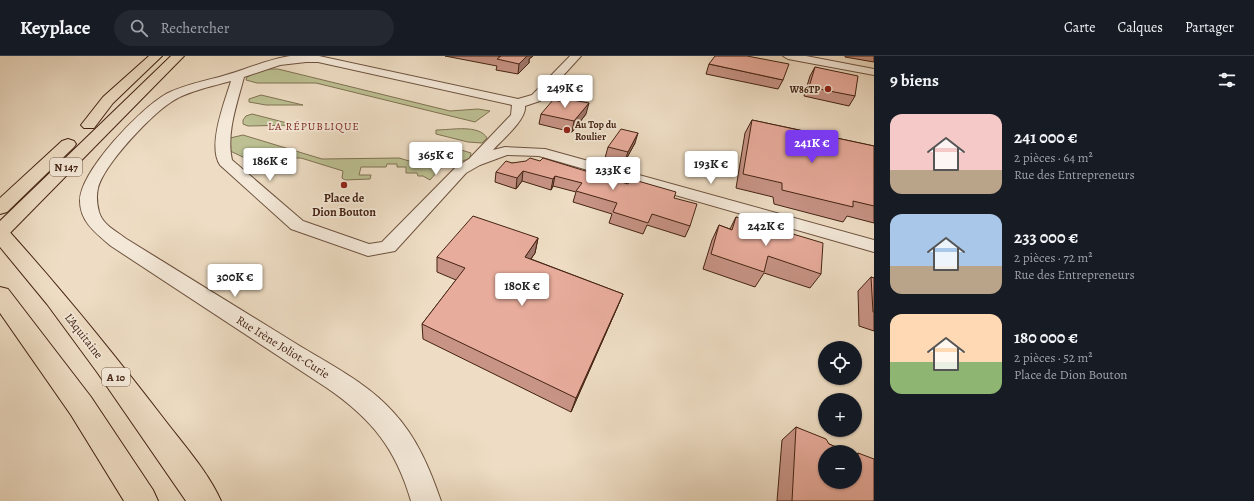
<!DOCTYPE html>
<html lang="fr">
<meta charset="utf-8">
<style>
body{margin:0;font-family:Alegreya,serif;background:#242831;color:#f1f3f6;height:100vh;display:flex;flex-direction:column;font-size:15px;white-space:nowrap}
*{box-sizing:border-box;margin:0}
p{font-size:13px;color:#9ea1a6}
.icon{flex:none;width:22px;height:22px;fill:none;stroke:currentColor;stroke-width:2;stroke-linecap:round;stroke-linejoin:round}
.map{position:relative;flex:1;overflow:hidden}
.drawer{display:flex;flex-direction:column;background:#171b24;width:380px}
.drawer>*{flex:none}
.fabs{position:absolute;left:818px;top:285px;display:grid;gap:8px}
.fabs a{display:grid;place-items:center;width:44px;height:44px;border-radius:50%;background:#171b24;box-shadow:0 1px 3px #0004;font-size:20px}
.price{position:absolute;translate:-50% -34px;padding:0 9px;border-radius:4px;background:#fff;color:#222;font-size:13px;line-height:26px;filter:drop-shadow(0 1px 2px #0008)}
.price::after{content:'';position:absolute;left:50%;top:24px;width:12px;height:9px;margin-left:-6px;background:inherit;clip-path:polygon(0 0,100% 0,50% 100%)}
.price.active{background:#7c3aed;color:#fff}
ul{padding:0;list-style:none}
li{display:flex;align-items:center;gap:12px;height:100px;padding:0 16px}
li span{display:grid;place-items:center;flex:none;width:112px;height:80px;border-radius:12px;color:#555}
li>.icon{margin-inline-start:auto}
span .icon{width:48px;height:48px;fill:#fffc;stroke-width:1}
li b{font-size:17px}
h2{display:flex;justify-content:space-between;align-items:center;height:48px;padding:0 16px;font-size:17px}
header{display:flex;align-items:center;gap:24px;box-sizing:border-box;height:56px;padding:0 20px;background:#171b24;border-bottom:1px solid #363941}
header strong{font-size:19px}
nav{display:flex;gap:22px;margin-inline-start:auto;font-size:14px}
.search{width:280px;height:36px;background:#242831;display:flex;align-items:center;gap:10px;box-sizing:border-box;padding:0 14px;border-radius:22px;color:#9ea1a6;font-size:15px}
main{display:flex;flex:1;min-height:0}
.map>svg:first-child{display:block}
</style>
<header>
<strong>Keyplace</strong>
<div class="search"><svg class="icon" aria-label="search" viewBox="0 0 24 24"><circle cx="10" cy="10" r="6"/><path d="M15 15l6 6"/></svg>Rechercher</div>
<nav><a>Carte</a><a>Calques</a><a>Partager</a></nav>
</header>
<main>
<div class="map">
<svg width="874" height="445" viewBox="0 0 874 445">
<rect width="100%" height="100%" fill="#eeddc4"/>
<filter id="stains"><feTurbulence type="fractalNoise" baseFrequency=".005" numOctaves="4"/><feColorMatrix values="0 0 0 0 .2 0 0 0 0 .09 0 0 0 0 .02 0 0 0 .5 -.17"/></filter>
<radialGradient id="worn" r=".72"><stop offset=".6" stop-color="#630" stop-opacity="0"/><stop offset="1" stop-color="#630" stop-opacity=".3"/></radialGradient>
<g fill="#bcc092" stroke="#807252">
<path d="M 263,13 L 278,13 L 450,55 L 478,53 L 490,55 L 475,66 L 316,27 L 257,27 L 246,24 L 247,21 Z"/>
<path d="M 261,39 L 303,49 L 266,49 L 249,46 L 249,43 Z"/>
<path d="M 252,58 L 295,69 L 248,70 L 243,68 L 243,64 L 246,60 Z"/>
<path d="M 436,74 C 451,74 479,68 487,82 L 482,87 L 468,86 L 436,78 Z"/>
<path d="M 243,79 L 322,103 L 399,102 L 433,112 L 436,117 L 430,124 L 423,120 L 418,120 L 417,117 L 406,117 L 406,111 L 397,111 L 397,108 L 387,108 L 386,111 L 361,111 L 359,119 L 371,119 L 370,123 L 345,124 L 342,122 L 343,115 L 301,102 L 245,102 L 228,94 L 230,82 Z"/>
<path d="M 417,93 L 458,93 L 471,97 L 470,102 C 454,111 433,100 417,95 Z"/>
</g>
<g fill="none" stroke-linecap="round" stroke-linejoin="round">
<defs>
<g id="minor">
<path d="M 290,0 L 319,0 L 518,43 L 532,39 L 570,0 L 581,0 L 540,45 L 525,50 C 527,63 502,84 493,94 L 505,91 L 545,93 L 874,184 L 874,196 L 539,100 L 507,99 L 480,109 L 466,117 L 395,195 L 368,200 L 291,173 L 220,109 C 207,90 225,45 231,25 C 213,30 193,34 176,43 C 154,55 104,108 98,132 C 96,140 97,148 99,156 C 103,169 115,174 125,182 C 181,217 238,252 295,287 C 329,308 368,327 394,357 C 417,382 430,413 441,445 L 411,445 C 396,393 372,363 327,332 L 111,190 C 97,178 80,166 80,145 C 80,115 141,52 166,38 C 185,28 206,25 226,19 C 248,13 268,3 290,0 ZM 306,6 L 318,6 L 512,49 L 511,59 L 469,103 L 456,111 L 382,186 L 369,188 L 303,165 L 232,104 C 226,77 237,48 244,21 L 280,9 Z"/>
<path d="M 783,0 L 806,0 L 874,13 L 874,19 L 788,3 Z"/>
</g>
<g id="trunk">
<path d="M 149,0 L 162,0 L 113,47 L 94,72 L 84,72 L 81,69 L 103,41 Z"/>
<path d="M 171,0 L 184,0 L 7,180 L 0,182 L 0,165 Z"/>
<path d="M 68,83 L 74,85 L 76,88 L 74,91 L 7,156 L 0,158 L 0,142 L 62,85 Z"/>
</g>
<g id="motorway">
<path d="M 0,172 L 7,173 C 62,234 114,298 164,363 C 183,388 209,417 221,445 L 186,445 L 97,316 L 47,248 L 0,191 Z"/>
<path d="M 0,231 L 8,233 L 91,341 L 153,434 L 158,445 L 124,445 L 71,359 L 0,257 Z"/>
</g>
</defs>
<use href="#minor" stroke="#6e523f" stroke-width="2"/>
<use href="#trunk" stroke="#442313" stroke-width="2"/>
<use href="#motorway" stroke="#442313" stroke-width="2"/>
<use href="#minor" fill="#f4e9d9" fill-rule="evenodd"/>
<use href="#trunk" fill="#eeddc4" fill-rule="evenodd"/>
<use href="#motorway" fill="#eeddc4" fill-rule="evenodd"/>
</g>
<g fill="#c89486" stroke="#442313">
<path d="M 445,0 L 533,0 L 529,3 L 529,7 L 518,18 L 496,14 L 497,10 Z"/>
<path d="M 845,0 L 874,0 L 874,6 L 845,1 Z"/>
<path d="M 709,8 L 783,24 L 778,33 L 706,18 Z"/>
<path d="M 815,11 L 855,40 L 849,50 L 804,40 L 810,20 Z"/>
<path d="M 541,58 L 586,58 L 572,76 L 539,68 Z"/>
<path d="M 752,64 L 874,90 L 874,167 L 847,160 L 843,166 L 774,148 L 773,141 L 736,132 L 745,77 Z"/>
<path d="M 635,87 L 624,107 L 605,102 L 608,91 Z"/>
<path d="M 512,107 L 674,142 L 690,170 L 685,181 L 647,169 L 643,178 L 609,167 L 612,158 L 573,146 L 576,136 L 553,130 L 551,134 L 522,125 L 516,133 L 495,126 L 496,116 Z"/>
<path d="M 736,161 L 821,218 L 810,232 L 764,217 L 755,231 L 703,213 L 712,184 L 719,169 L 730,173 Z"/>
<path d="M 538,182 L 535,197 L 531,203 L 623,238 L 617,252 L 571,356 L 423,283 L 422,268 L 456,224 L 437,216 L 437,201 Z"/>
<path d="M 871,221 L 874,222 L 874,275 L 859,270 L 858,235 Z"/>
<path d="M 796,371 L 829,388 L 855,399 L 858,397 L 874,445 L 777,445 L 782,384 Z"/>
</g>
<g fill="#a2786d" stroke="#442313">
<path d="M 527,0 L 533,0 L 529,3 L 529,7 L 518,18 L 519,8 Z"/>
<path d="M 589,47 L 586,58 L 572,76 L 574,65 Z"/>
<path d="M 638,77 L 635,87 L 624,107 L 628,96 Z"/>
<path d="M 523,115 L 522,125 L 516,133 L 517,122 Z"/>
<path d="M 555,120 L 553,130 L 551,134 L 553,123 Z"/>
<path d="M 538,182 L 535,197 L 522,215 L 525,201 Z"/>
<path d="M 623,238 L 617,252 L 571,356 L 576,342 Z"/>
</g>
<g fill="#e8ac9c" stroke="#442313">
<path d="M 498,0 L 527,0 L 519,8 L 497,3 L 501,0 Z"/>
<path d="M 715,0 L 747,0 L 789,8 L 783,24 L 709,8 Z"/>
<path d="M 815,11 L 858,20 L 855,40 L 809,31 Z"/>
<path d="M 567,43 L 589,47 L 574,65 L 541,58 L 553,44 L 564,46 Z"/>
<path d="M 752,64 L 874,90 L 874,150 L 853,145 L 853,151 L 782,134 L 782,127 L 743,118 Z"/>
<path d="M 621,73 L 638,77 L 628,96 L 608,91 Z"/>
<path d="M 530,102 L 540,105 L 543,102 L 628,128 L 631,123 L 676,136 L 674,142 L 697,148 L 690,170 L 652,158 L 648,167 L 613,156 L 617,147 L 576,135 L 582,127 L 555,120 L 553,123 L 523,115 L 517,122 L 496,116 L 506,105 L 512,107 L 526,105 Z"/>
<path d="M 473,160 L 538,182 L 525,201 L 623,238 L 576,342 L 422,268 L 465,212 L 437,201 Z"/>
<path d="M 736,161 L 823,187 L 821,218 L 768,200 L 764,216 L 711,198 L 719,169 L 732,174 Z"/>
<path d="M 871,221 L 874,222 L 874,256 L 873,256 Z"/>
<path d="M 796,371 L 826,383 L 829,388 L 848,396 L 825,396 L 825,426 L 855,426 L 855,399 L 858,400 L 858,397 L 874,403 L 874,445 L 792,445 Z"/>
</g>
<g fill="#8f2418" stroke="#f4e9d9" stroke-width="1.5">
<circle cx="828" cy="33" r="4"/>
<circle cx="567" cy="74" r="4"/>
<circle cx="344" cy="129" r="4"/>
</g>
<g text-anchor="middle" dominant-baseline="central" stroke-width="3.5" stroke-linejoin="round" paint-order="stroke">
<g font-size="10" font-weight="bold" fill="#442313" stroke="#f4e9d9" text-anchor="end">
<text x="820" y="33">W86TP</text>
<text x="575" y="68" text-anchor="start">Au Top du<tspan x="575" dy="12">Roulier</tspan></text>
</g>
<g font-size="11" letter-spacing="1" fill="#7a1f14" stroke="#f4e9d9">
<text x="314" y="70">LA RÉPUBLIQUE</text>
</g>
<g fill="#f4e9d9" stroke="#795e4e" stroke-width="1">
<rect x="50" y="102" width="32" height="18" rx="3"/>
<rect x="102" y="312" width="28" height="18" rx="3"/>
</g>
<g font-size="11" font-weight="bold" fill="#442313">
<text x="66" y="111">N 147</text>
<text x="116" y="321">A 10</text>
</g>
<g font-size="12" font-weight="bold" fill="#442313" stroke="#f4e9d9">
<text x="344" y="142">Place de<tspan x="344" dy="14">Dion Bouton</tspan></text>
</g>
<g font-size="12" fill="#442313" stroke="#f4e9d9">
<text transform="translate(84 280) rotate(52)">L'Aquitaine</text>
<text transform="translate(283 291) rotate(32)">Rue Irène Joliot-Curie</text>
</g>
</g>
<rect width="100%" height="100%" filter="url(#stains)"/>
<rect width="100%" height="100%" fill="url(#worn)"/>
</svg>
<div class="fabs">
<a><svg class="icon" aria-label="locate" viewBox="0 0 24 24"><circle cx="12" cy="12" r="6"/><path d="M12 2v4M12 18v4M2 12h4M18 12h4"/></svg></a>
<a>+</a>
<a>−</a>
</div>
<b class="price" style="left:565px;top:53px">249K €</b>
<b class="price active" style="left:812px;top:108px">241K €</b>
<b class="price" style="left:436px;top:120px">365K €</b>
<b class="price" style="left:270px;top:126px">186K €</b>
<b class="price" style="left:711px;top:129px">193K €</b>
<b class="price" style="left:613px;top:135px">233K €</b>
<b class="price" style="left:766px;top:191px">242K €</b>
<b class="price" style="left:235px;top:242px">300K €</b>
<b class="price" style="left:522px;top:251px">180K €</b>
</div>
<section class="drawer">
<h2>9 biens<svg class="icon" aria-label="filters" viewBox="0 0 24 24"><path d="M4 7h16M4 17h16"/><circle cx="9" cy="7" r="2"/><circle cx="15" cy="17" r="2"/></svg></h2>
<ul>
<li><span style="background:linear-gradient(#f6c9c9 70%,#b9a48a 0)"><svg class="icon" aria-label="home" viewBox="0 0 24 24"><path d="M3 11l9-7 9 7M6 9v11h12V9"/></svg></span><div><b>241 000 €</b><p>2 pièces · 64 m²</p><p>Rue des Entrepreneurs</p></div></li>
<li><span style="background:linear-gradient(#a9c7e8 65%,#b9a48a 0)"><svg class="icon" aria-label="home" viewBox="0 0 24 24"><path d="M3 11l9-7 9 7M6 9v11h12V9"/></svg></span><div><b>233 000 €</b><p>2 pièces · 72 m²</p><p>Rue des Entrepreneurs</p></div></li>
<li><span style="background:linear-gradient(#ffd9b3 60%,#8fb573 0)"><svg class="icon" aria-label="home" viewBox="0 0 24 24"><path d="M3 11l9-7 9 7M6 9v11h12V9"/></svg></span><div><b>180 000 €</b><p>2 pièces · 52 m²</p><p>Place de Dion Bouton</p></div></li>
</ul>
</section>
</main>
